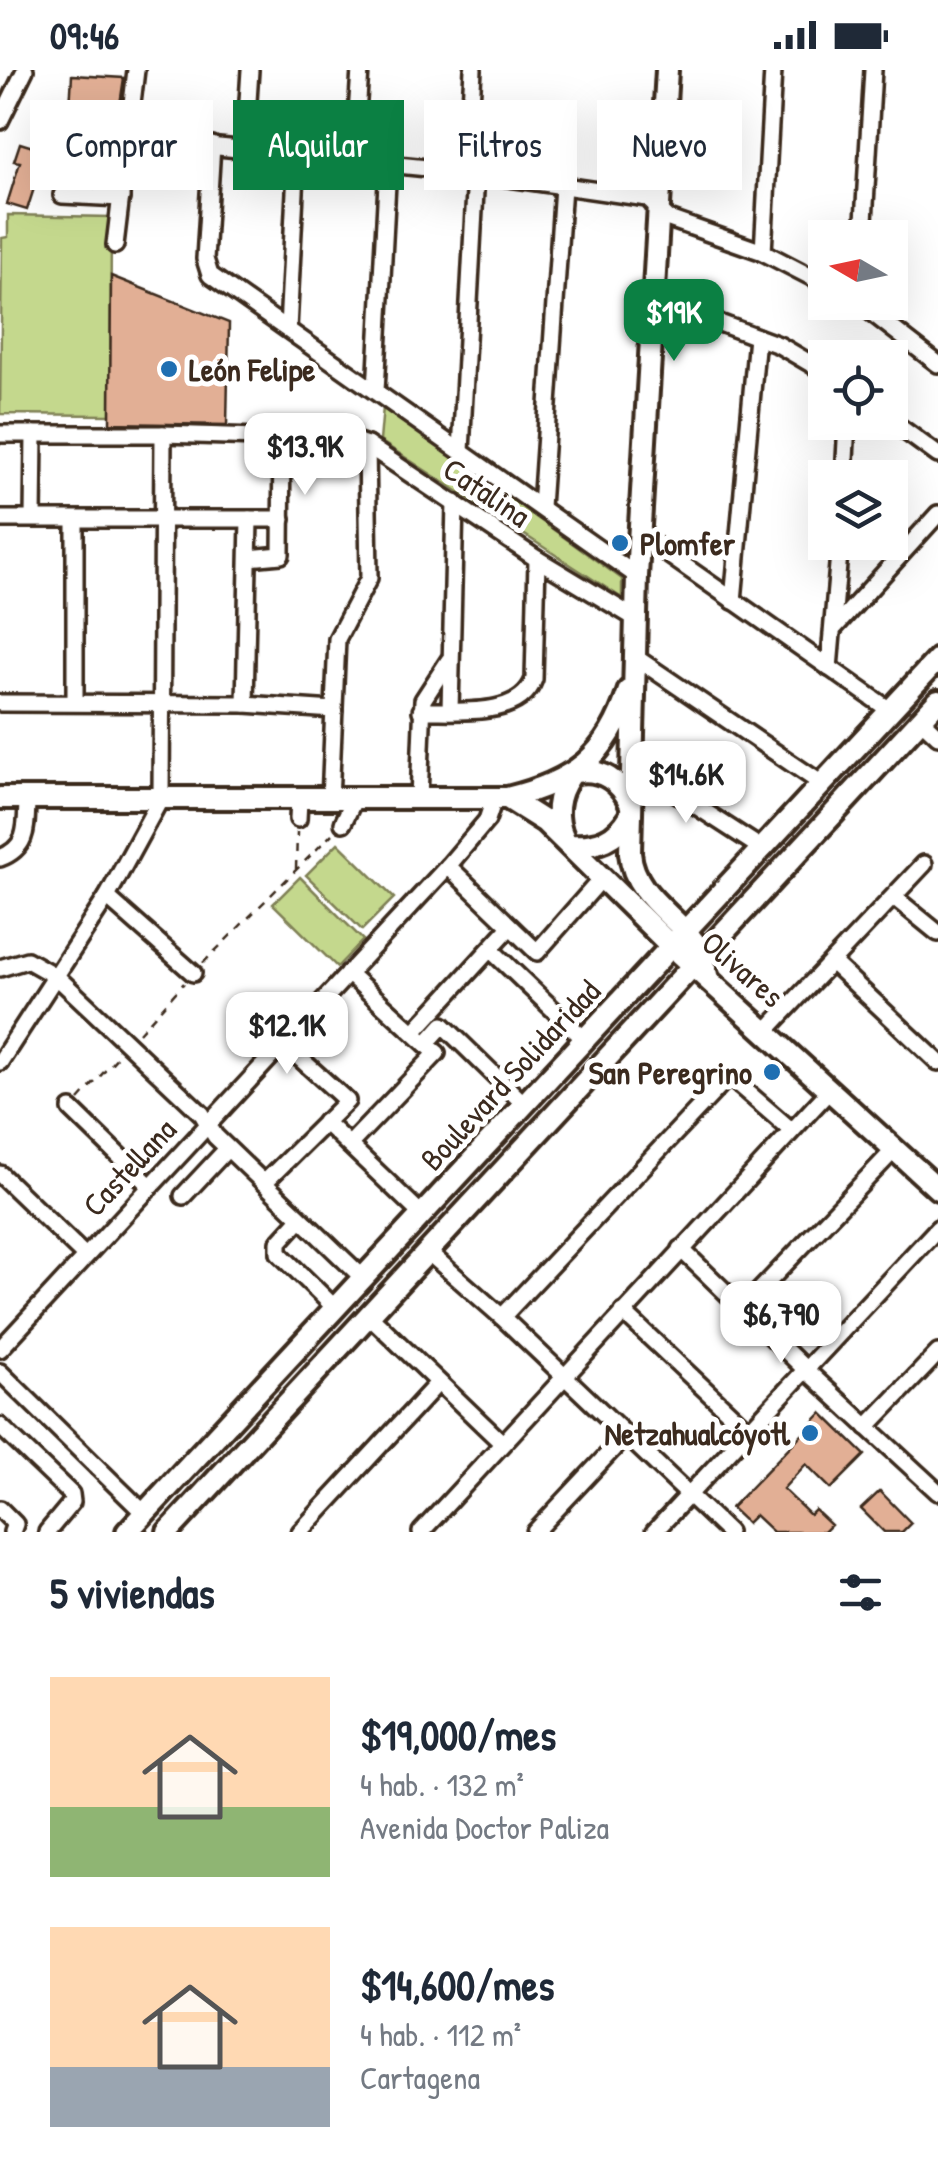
<!DOCTYPE html>
<html lang="es">
<meta charset="utf-8">
<style>
body{margin:0;font-family:"Patrick Hand",sans-serif;background:#f2f2f3;color:#1f2937;height:100vh;display:flex;flex-direction:column;font-size:38px;white-space:nowrap}
*{box-sizing:border-box;margin:0}
p{font-size:32px;color:#747a83}
.icon{flex:none;width:55px;height:55px;fill:none;stroke:currentColor;stroke-width:2;stroke-linecap:round;stroke-linejoin:round}
.map{position:relative;height:1462px;overflow:hidden}
.side{display:flex;flex-direction:column;background:#fff;flex:1}
.side>*{flex:none}
.banner{position:absolute;left:30px;top:30px;width:880px;height:90px;display:flex;gap:20px}
.needle{width:65px;rotate:279deg}
.fabs{position:absolute;left:808px;top:150px;display:grid;gap:20px}
.fabs a{display:grid;place-items:center;width:100px;height:100px;border-radius:0px;background:#fff;box-shadow:0 10px 40px #0002;font-size:50px}
.price{position:absolute;translate:-50% -85px;padding:0 22px;border-radius:20px;background:#fff;color:#222;font-size:32px;line-height:65px;filter:drop-shadow(0 2px 5px #0008)}
.price::after{content:'';position:absolute;left:50%;top:60px;width:30px;height:22px;margin-left:-15px;background:inherit;clip-path:polygon(0 0,100% 0,50% 100%)}
.price.active{background:#0b8043;color:#fff}
ul{padding:0;list-style:none}
li{display:flex;align-items:center;gap:30px;height:250px;padding:0 50px}
li span{display:grid;place-items:center;flex:none;width:280px;height:200px;border-radius:0px;color:#555}
li>.icon{margin-inline-start:auto}
span .icon{width:120px;height:120px;fill:#fffc;stroke-width:1}
li b{font-size:42px}
h2{display:flex;justify-content:space-between;align-items:center;height:120px;padding:0 50px;font-size:42px}
.tag{padding:0 35px;border-radius:0px;background:#fff;box-shadow:0 10px 40px #0002;font-size:35px;line-height:90px}
.tag.active{background:#0b8043;color:#fff}
.status{display:flex;justify-content:space-between;align-items:center;height:70px;padding:0 50px;background:#fff;direction:ltr}
.status svg{height:28px;fill:currentColor}
.map>svg:first-child{display:block}
</style>
<div class="status"><b>09:46</b><svg viewBox="0 0 49 12"><path d="M0 12V9h3v3zM5 12V6h3v6zM10 12V3h3v9zM15 12V0h3v12zM26 1h20v11H26zM47 4h2v5h-2z"/></svg></div>
<div class="map">
<svg width="938" height="1462" viewBox="0 0 938 1462">
<rect width="100%" height="100%" fill="#fff"/>
<filter id="ink" filterUnits="userSpaceOnUse"><feTurbulence type="fractalNoise" baseFrequency=".01" numOctaves="2"/><feDisplacementMap in="SourceGraphic" scale="20" xChannelSelector="R" yChannelSelector="G"/><feConvolveMatrix kernelMatrix="1 2 1 2 8 2 1 2 1" color-interpolation-filters="sRGB"/></filter>
<g filter="url(#ink)">
<g fill="#c4d88d" stroke="#808156" stroke-width="2.5">
<path d="M 8,145 L 111,147 L 110,345 L 0,344 L 2,168 L 8,167 Z"/>
<path d="M 383,337 L 622,509 L 622,528 L 380,371 Z"/>
<path d="M 338,773 L 394,828 L 362,860 L 306,805 Z"/>
<path d="M 300,807 L 363,870 L 337,897 L 273,834 Z"/>
</g>
<g fill="#e2af95" stroke="#3b2a1e" stroke-width="2.5">
<path d="M 72,5 L 124,8 L 118,48 L 114,48 L 110,112 L 58,109 L 59,85 L 67,86 Z"/>
<path d="M 20,73 L 46,81 L 27,140 L 7,134 L 20,92 L 14,91 Z"/>
<path d="M 111,206 L 229,253 L 227,355 L 110,353 Z"/>
<path d="M 822,1343 L 865,1385 L 831,1419 L 806,1394 L 783,1419 L 810,1445 L 815,1440 L 831,1455 L 824,1462 L 773,1462 L 755,1445 L 747,1453 L 731,1438 Z"/>
<path d="M 880,1421 L 911,1453 L 902,1462 L 884,1462 L 861,1439 Z"/>
</g>
<g fill="none" stroke-linecap="round" stroke-linejoin="round">
<defs>
<g id="minor">
<path d="M 0,51 L 25,0"/>
<path d="M 129,68 L 467,102 L 647,128 L 669,149 L 763,182 L 825,214"/>
<path d="M 212,75 L 205,189 L 210,205 L 637,506"/>
<path d="M 245,78 L 250,0"/>
<path d="M 354,90 L 360,0"/>
<path d="M 467,102 L 473,0"/>
<path d="M 62,125 L 121,128"/>
<path d="M 863,168 L 873,0"/>
<path d="M 115,175 L 136,0"/>
<path d="M 763,182 L 773,0"/>
<path d="M 652,228 L 779,275 L 825,302"/>
<path d="M 858,232 L 938,294"/>
<path d="M 288,259 L 297,83"/>
<path d="M 376,321 L 388,94"/>
<path d="M 890,350 L 938,385"/>
<path d="M 0,364 L 163,364 L 352,370 L 367,375 L 537,489 L 635,548"/>
<path d="M 461,381 L 476,103"/>
<path d="M 844,408 L 847,352"/>
<path d="M 541,437 L 563,116"/>
<path d="M 33,448 L 34,364"/>
<path d="M 0,449 L 282,449"/>
<path d="M 639,464 L 891,641"/>
<path d="M 249,488 L 281,485 L 282,366"/>
<path d="M 733,531 L 757,267"/>
<path d="M 835,557 L 938,444"/>
<path d="M 635,587 L 822,714"/>
<path d="M 829,598 L 840,472"/>
<path d="M 75,632 L 75,450"/>
<path d="M 0,633 L 245,634 L 334,640"/>
<path d="M 245,634 L 249,449"/>
<path d="M 450,640 L 455,433"/>
<path d="M 421,641 C 456,640 520,649 534,609 L 537,489"/>
<path d="M 921,650 L 938,666"/>
<path d="M 633,695 L 764,780"/>
<path d="M 419,728 L 423,630 L 449,590"/>
<path d="M 330,730 L 337,569 L 369,508 L 367,375"/>
<path d="M 298,749 L 299,730"/>
<path d="M 343,753 L 354,730"/>
<path d="M 0,788 C 29,777 26,756 27,729"/>
<path d="M 448,796 L 537,882 L 603,807"/>
<path d="M 107,827 L 193,903"/>
<path d="M 895,828 L 938,863"/>
<path d="M 491,880 L 584,969"/>
<path d="M 832,892 L 938,992"/>
<path d="M 0,898 L 27,890 L 57,907 L 202,1044 L 215,1066 L 362,1207"/>
<path d="M 348,903 L 426,974 L 443,955 L 524,1034"/>
<path d="M 767,960 L 924,794"/>
<path d="M 414,962 L 510,857"/>
<path d="M 0,992 L 107,827 L 161,728 L 163,364"/>
<path d="M 71,1039 L 149,1115"/>
<path d="M 325,1052 L 421,1144"/>
<path d="M 349,1075 L 437,983 L 426,974"/>
<path d="M 0,1104 L 85,1186"/>
<path d="M 264,1113 L 347,1031 L 282,972"/>
<path d="M 183,1126 L 227,1079"/>
<path d="M 300,1149 L 279,1172 L 279,1183 L 334,1237"/>
<path d="M 681,1179 L 807,1301 L 938,1422"/>
<path d="M 428,1182 L 502,1247 L 728,1462"/>
<path d="M 743,1238 L 895,1079"/>
<path d="M 623,1242 L 749,1361"/>
<path d="M 370,1246 L 501,1372"/>
<path d="M 502,1247 L 726,1009 L 732,1009 L 791,1060"/>
<path d="M 0,1279 L 448,796 L 487,750 L 494,729"/>
<path d="M 0,1302 L 144,1443"/>
<path d="M 0,1356 L 71,1424 L 72,1432 L 47,1462"/>
<path d="M 867,1357 L 938,1283"/>
<path d="M 0,1439 L 15,1454 L 12,1462"/>
<path d="M 300,1462 L 437,1314"/>
<path d="M 421,1462 L 829,1021"/>
<path d="M 535,1462 L 625,1366"/>
<path d="M 654,1462 L 938,1158"/>
</g>
<g id="major">
<path d="M 667,0 L 637,506 L 630,783 C 634,828 680,846 701,882 C 704,888 705,898 707,905"/>
<path d="M 576,702 C 601,698 620,711 630,733"/>
<path d="M 0,728 L 507,728 C 573,712 608,687 629,620"/>
<path d="M 507,728 L 545,752 L 671,876 L 938,1119"/>
<path d="M 564,769 C 554,747 556,726 570,706"/>
<path d="M 570,775 C 597,777 616,770 630,746"/>
<path d="M 127,1462 L 938,589"/>
<path d="M 168,1462 L 938,631"/>
</g>
</defs>
<use href="#minor" stroke="#3b2a1e" stroke-width="22"/>
<use href="#major" stroke="#3b2a1e" stroke-width="28"/>
<g stroke="#3b2a1e" stroke-width="2.5" stroke-dasharray="8 8" stroke-linecap="butt">
<path d="M 296,799 L 297,762"/>
<path d="M 203,893 L 332,764"/>
<path d="M 139,963 L 184,913"/>
<path d="M 79,1030 L 120,984"/>
</g>
<use href="#minor" stroke="#fff" stroke-width="15"/>
<use href="#major" stroke="#fff" stroke-width="20"/>
</g>
</g>
<g fill="#1f6fb2" stroke="#fff" stroke-width="4">
<circle cx="169" cy="299" r="10"/>
<circle cx="620" cy="473" r="10"/>
<circle cx="772" cy="1002" r="10"/>
<circle cx="810" cy="1363" r="10"/>
</g>
<g text-anchor="middle" dominant-baseline="central" stroke-width="10" stroke-linejoin="round" paint-order="stroke">
<g font-size="32" font-weight="bold" fill="#3b2a1e" stroke="#fff" text-anchor="start">
<text x="189" y="299">León Felipe</text>
<text x="640" y="473">Plomfer</text>
<text x="752" y="1002" text-anchor="end">San Peregrino</text>
<text x="790" y="1363" text-anchor="end">Netzahualcóyotl</text>
</g>
<g font-size="32" fill="#3b2a1e" stroke="#fff">
<text transform="translate(487 422) rotate(34)">Catalina</text>
<text transform="translate(743 899) rotate(41)">Olivares</text>
<text transform="translate(510 1005) rotate(-47)">Boulevard Solidaridad</text>
<text transform="translate(129 1097) rotate(-47)">Castellana</text>
</g>
</g>
</svg>
<div class="fabs">
<a><svg class="needle" viewBox="-14 -14 28 28"><path d="M0-13l5 13h-10z" fill="#e53935"/><path d="M0 13l5-13h-10z" fill="#747a83"/></svg></a>
<a><svg class="icon" aria-label="locate" viewBox="0 0 24 24"><circle cx="12" cy="12" r="6"/><path d="M12 2v4M12 18v4M2 12h4M18 12h4"/></svg></a>
<a><svg class="icon" aria-label="layers" viewBox="0 0 24 24"><path d="M12 4l9 5-9 5-9-5zM3 14l9 5 9-5"/></svg></a>
</div>
<b class="price active" style="left:674px;top:294px">$19K</b>
<b class="price" style="left:305px;top:428px">$13.9K</b>
<b class="price" style="left:686px;top:756px">$14.6K</b>
<b class="price" style="left:287px;top:1007px">$12.1K</b>
<b class="price" style="left:781px;top:1296px">$6,790</b>
<div class="banner">
<a class="tag">Comprar</a>
<a class="tag active">Alquilar</a>
<a class="tag">Filtros</a>
<a class="tag">Nuevo</a>
</div>
</div>
<section class="side">
<h2>5 viviendas<svg class="icon" aria-label="filters" viewBox="0 0 24 24"><path d="M4 7h16M4 17h16"/><circle cx="9" cy="7" r="2"/><circle cx="15" cy="17" r="2"/></svg></h2>
<ul>
<li><span style="background:linear-gradient(#ffd9b3 65%,#8fb573 0)"><svg class="icon" aria-label="home" viewBox="0 0 24 24"><path d="M3 11l9-7 9 7M6 9v11h12V9"/></svg></span><div><b>$19,000/mes</b><p>4 hab. · 132 m²</p><p>Avenida Doctor Paliza</p></div></li>
<li><span style="background:linear-gradient(#ffd9b3 70%,#9aa5b1 0)"><svg class="icon" aria-label="home" viewBox="0 0 24 24"><path d="M3 11l9-7 9 7M6 9v11h12V9"/></svg></span><div><b>$14,600/mes</b><p>4 hab. · 112 m²</p><p>Cartagena</p></div></li>
</ul>
</section>
